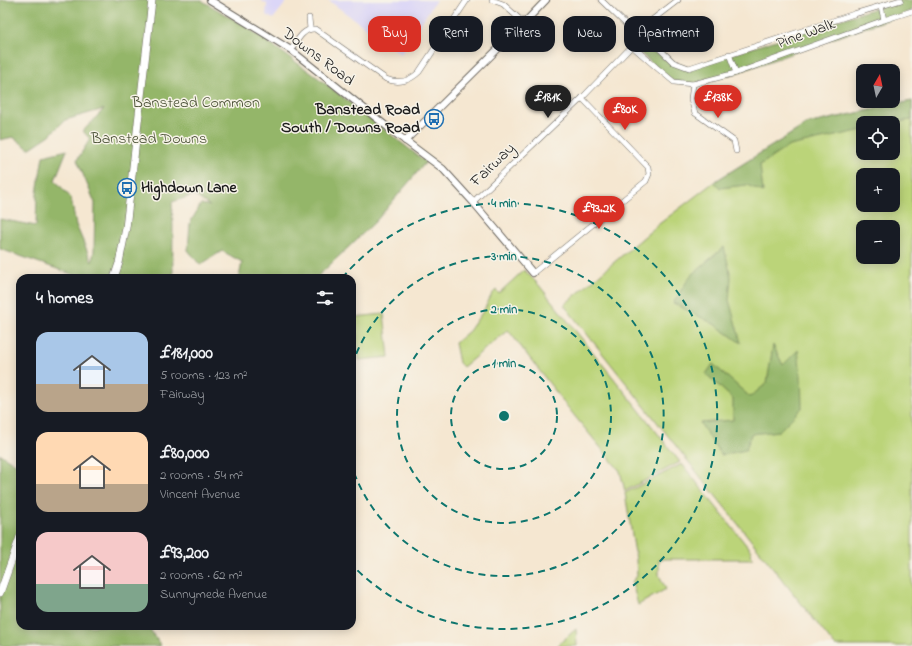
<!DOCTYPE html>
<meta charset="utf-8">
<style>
body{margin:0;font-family:"Indie Flower",sans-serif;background:#20242c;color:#f1f3f6;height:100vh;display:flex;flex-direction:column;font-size:15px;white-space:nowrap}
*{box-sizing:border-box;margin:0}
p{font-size:13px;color:#9ea1a6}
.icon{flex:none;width:22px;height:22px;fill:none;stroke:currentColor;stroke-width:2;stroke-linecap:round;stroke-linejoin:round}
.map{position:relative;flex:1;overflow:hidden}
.details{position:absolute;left:16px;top:274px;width:340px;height:356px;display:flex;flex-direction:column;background:#171b24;border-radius:12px;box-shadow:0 2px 10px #0003}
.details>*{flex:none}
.guide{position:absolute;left:368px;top:16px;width:380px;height:36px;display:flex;gap:8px}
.needle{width:26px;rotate:9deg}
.fabs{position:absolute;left:856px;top:64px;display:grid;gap:8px}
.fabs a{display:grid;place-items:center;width:44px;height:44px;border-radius:8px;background:#171b24;box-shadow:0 2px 10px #0003;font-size:20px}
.price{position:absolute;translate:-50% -34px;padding:0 9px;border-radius:14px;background:#d93025;color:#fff;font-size:13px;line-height:26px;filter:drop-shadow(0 1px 2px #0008)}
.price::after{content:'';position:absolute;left:50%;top:24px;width:12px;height:9px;margin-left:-6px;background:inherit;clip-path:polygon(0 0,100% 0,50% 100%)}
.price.selected{background:#222;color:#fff}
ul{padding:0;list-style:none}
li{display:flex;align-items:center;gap:12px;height:100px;padding:0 20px}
li span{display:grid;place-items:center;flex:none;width:112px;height:80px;border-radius:12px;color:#555}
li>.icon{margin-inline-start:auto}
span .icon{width:48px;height:48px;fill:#fffc;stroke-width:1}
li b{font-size:17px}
h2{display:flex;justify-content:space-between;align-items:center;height:48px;padding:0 20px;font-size:17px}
.chip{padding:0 14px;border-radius:12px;background:#171b24;box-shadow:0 2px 10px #0003;font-size:14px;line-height:36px}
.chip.selected{background:#d93025;color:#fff}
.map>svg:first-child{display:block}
</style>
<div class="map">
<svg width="912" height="646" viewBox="0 0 912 646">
<rect width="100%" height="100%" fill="#f7f3e8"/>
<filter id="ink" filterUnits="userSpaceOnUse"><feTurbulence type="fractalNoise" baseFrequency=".025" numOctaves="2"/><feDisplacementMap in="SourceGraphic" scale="8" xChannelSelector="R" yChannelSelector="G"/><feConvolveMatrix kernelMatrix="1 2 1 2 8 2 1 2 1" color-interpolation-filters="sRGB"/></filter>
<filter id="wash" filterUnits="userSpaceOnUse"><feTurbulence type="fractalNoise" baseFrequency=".012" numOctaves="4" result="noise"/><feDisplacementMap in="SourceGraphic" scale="16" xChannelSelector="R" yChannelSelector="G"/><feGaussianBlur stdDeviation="0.9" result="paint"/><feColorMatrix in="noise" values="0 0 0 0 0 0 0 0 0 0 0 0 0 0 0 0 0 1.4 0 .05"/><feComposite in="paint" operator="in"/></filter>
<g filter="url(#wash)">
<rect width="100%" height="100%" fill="#f5e7d1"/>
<g fill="#dbd6f7">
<path d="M 260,0 L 288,0 L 273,19 L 266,15 L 267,4 Z"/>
<path d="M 328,0 L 436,0 L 401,54 Z"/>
</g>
<g fill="#bbd479" stroke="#6c784a" fill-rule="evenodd">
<path d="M 912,101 L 912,646 L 835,646 L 564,305 L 659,224 L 714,182 L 807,124 ZM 863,123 L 893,123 L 893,153 L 863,153 ZM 863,175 L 893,175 L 893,205 L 863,205 ZM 863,227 L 893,227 L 893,257 L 863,257 Z"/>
<path d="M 524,270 L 538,284 L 640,411 L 680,462 L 625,491 L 620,471 L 573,414 L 508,330 L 463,367 L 459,363 L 455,343 L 469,331 L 484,310 L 492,294 L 496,290 L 499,293 Z"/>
<path d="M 384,314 L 389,357 L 359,360 L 355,317 Z"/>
<path d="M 682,464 L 751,551 L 752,559 L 659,559 L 659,575 L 666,589 L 638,605 L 632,582 L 637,576 L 636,559 L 625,493 Z"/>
<path d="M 576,629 L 577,646 L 558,646 L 559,644 Z"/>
</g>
<g fill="#94b669" stroke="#586942">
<path d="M 0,0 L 201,0 L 245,26 L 317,77 L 426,162 L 376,221 L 316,278 L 239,278 L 242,262 L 222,251 L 200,265 L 188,250 L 190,223 L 201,204 L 210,206 L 194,195 L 172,202 C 174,226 172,250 173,275 L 168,278 L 83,278 L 0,249 L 0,219 L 36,226 L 37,193 L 43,156 L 67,150 L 55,180 L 71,198 L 76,225 L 92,262 L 94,251 L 95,203 L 77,160 L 90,139 L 83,131 L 104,109 L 65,120 L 50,135 L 29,149 L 13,137 L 0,140 Z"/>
<path d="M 901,0 L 912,0 L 912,11 L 736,73 L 693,84 L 674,82 L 632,46 L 640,30 L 673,62 L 689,68 Z"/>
<path d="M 912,101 L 912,120 L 890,123 L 863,123 L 863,130 L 789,146 L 760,165 L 763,192 L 747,185 L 720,188 L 714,182 L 807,124 Z"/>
<path d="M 724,247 L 731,277 L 729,300 L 741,343 L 714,324 L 673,303 L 691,275 Z"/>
<path d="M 773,345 L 783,365 L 798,350 L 801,376 L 802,408 L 779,431 L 751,434 L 746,450 L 721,455 L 700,423 L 733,420 L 733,399 L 706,374 L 713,364 L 750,397 L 767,383 Z"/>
<path d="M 0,454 L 20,467 L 20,626 L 148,626 L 161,646 L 0,646 Z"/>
</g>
</g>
<g filter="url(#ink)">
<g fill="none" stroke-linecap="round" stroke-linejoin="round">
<defs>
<g id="minor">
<path d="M 492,0 L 503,4 L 524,23"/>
<path d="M 601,0 L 635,33 L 643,42"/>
<path d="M 881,6 L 884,20"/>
<path d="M 309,18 L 310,29"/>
<path d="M 640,30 L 673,62 L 689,68 L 854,14 L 901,0"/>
<path d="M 632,46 L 656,67 L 674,82 L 693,84 L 736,73 L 884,20 L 912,11"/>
<path d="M 632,46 L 635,33 L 678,0"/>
<path d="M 291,50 C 297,41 303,28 315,29 L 386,79 C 398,84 410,81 419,72 L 467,0"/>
<path d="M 729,54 L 736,73"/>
<path d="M 693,84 L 691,99 L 695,113 L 734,141 L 736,151"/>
<path d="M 473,202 L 582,98 L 632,46"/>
<path d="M 533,273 L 646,181 L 649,174 L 648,167 L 582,98"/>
</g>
<g id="tertiary">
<path d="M 210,0 L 291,50 L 395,133 L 443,169 L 473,202 L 533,273"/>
<path d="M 405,141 L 524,23 L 546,0"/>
</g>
<g id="secondary">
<path d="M 114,278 L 119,263 L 126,228 L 152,0"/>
<path d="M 0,593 L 20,537"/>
</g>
</defs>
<use href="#minor" stroke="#68635b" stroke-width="6"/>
<use href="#tertiary" stroke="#68635b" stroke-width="8"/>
<use href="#secondary" stroke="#68635b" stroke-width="8"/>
<use href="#minor" stroke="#fff" stroke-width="5"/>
<use href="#tertiary" stroke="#fff" stroke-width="6"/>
<use href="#secondary" stroke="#fff" stroke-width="7"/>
</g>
</g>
<g fill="none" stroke="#0f766e" stroke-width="2" stroke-dasharray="7 5">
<circle cx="504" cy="416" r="53"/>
<circle cx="504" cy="416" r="107"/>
<path d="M352 365A160 160 0 1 1 352 467"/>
<path d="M342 278A213 213 0 1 1 352 565"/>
</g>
<defs>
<symbol id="bus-ring" viewBox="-11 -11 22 22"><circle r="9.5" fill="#f7f3e8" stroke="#1f6fb2" stroke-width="1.5"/><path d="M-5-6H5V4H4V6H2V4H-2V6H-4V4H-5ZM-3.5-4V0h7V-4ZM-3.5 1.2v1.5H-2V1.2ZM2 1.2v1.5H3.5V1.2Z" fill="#1f6fb2"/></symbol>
</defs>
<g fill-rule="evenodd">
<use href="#bus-ring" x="423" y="108" width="22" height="22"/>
<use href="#bus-ring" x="116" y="177" width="22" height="22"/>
</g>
<g text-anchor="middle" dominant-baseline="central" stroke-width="3" stroke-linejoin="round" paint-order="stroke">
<g font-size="16" fill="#1c1c1c" stroke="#f7f3e8">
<text transform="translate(806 34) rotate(-20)">Pine Walk</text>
<text transform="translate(318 57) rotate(37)">Downs Road</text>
<text transform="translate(493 165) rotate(-44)">Fairway</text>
</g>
<g font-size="16" fill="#4c5338" stroke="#f7f3e8">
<text x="196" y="103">Banstead Common</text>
<text x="149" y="139">Banstead Downs</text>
</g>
<g font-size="16" font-weight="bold" fill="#1c1c1c" stroke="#f7f3e8" text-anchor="end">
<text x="420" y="110">Banstead Road<tspan x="420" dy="18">South / Downs Road</tspan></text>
<text x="141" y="188" text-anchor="start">Highdown Lane</text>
</g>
</g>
<circle cx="504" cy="416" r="6" fill="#0f766e" stroke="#f7f3e8" stroke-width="2"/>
<g font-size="12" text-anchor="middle" font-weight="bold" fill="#0f766e" stroke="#f7f3e8" stroke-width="3" stroke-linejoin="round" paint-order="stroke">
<text x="504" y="207">4 min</text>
<text x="504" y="260">3 min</text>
<text x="504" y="313">2 min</text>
<text x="504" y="367">1 min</text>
</g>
</svg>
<div class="fabs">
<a><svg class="needle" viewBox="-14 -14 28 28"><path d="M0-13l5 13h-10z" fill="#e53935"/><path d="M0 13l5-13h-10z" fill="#9ea1a6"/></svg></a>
<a><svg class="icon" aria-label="locate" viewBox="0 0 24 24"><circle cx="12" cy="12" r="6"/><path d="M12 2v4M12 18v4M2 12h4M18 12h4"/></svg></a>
<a>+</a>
<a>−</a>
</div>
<b class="price selected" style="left:548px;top:119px">£181K</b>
<b class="price" style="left:718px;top:119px">£138K</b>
<b class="price" style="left:625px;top:131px">£80K</b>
<b class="price" style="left:599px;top:230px">£93.2K</b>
<div class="guide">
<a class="chip selected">Buy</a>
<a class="chip">Rent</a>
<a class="chip">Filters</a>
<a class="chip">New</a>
<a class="chip">Apartment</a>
</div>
<section class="details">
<h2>4 homes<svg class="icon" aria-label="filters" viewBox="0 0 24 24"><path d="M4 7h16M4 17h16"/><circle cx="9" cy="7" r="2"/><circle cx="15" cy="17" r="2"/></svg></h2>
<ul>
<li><span style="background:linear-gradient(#a9c7e8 65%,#b9a48a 0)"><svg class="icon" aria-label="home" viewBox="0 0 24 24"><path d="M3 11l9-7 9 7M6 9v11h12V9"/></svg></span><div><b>£181,000</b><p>5 rooms · 123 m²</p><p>Fairway</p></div></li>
<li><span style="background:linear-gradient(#ffd9b3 65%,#b9a48a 0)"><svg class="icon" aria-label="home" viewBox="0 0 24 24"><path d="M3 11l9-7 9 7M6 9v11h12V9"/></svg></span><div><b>£80,000</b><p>2 rooms · 54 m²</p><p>Vincent Avenue</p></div></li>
<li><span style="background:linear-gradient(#f6c9c9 65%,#7fa58c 0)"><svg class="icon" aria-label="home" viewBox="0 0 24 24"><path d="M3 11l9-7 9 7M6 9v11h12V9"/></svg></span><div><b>£93,200</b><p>2 rooms · 62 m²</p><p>Sunnymede Avenue</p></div></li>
</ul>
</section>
</div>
